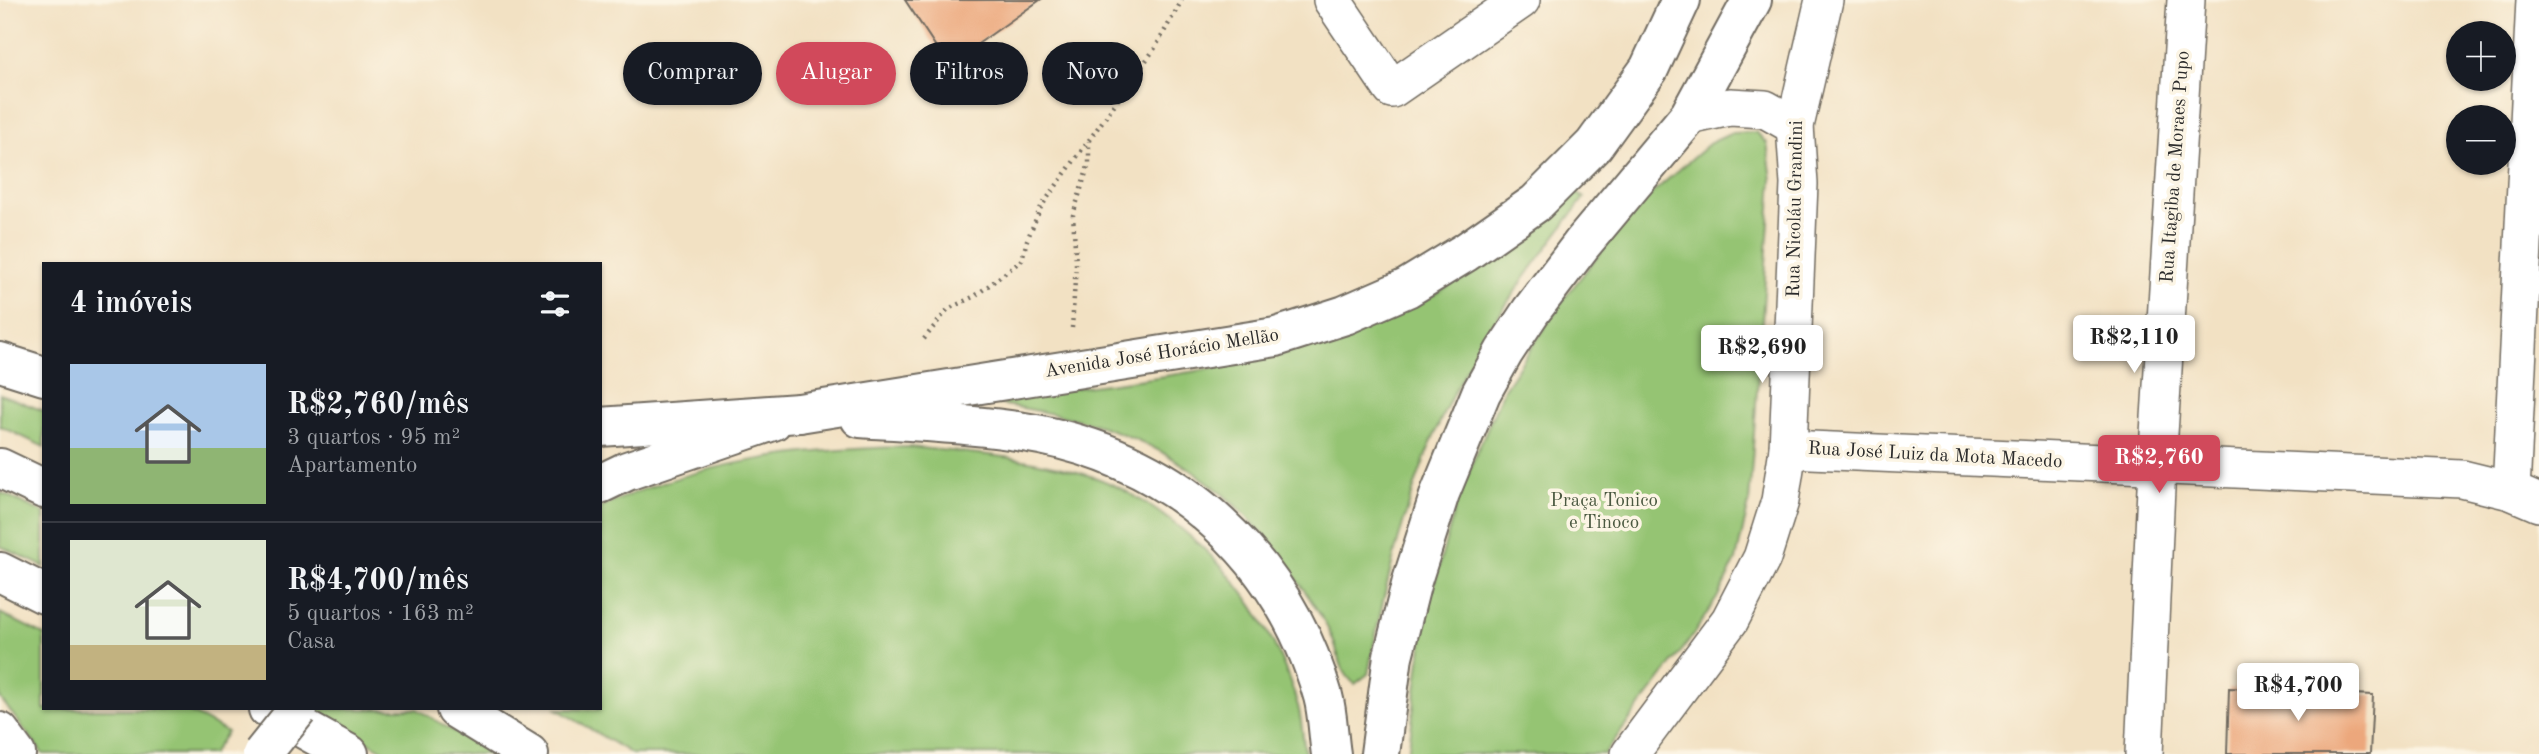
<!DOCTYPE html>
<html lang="pt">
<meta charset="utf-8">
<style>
body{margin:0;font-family:"Old Standard TT",serif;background:#242831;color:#f1f3f6;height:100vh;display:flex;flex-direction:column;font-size:26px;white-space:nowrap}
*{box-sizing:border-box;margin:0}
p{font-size:23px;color:#9ea1a6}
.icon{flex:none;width:38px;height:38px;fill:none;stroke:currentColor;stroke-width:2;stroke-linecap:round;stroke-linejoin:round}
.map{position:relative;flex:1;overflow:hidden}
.side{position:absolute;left:42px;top:262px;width:560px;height:448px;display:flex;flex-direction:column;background:#171b24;border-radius:0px;box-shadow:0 2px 5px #0004}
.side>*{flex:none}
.banner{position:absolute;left:623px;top:42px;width:665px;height:63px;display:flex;gap:14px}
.buttons{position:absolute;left:2446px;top:21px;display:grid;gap:14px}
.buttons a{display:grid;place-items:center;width:70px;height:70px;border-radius:50%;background:#171b24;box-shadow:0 2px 5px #0004;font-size:35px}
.price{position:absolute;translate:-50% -60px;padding:0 16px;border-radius:7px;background:#fff;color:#222;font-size:23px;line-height:46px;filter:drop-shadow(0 2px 4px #0008)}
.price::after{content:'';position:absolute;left:50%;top:42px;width:21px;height:16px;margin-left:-10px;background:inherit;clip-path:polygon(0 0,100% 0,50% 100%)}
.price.selected{background:#d1495b;color:#fff}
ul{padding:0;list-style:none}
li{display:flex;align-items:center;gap:21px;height:175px;padding:0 28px}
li+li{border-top:2px solid #363941}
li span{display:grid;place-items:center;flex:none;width:196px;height:140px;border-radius:0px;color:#555}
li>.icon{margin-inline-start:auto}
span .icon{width:84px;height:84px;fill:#fffc;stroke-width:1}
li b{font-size:30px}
h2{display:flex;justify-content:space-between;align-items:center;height:84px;padding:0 28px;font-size:30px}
.tag{padding:0 24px;border-radius:32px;background:#171b24;box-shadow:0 2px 5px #0004;font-size:24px;line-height:63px}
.tag.selected{background:#d1495b;color:#fff}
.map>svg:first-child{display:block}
</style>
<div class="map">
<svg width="2539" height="754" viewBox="0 0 2539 754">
<rect width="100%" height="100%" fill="#fcf5e5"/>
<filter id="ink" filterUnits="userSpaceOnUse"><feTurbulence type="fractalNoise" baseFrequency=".0143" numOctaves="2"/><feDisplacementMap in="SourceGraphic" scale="14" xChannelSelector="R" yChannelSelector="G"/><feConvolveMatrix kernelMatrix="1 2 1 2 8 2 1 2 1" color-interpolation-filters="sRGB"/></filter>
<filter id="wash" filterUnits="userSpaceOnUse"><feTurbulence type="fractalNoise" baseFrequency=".00686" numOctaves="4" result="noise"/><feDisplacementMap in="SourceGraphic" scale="28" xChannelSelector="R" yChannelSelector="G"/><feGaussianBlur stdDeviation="1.57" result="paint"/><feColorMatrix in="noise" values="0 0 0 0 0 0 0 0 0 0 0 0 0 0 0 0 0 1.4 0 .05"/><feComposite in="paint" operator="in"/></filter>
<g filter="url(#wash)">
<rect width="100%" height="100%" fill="#f2e1c3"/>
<g fill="#95c473" stroke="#60784f" stroke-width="2">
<path d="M 1756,132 L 1767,143 L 1772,180 L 1749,503 L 1736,560 L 1717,598 L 1689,641 L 1604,754 L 1408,754 L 1426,613 L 1459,494 L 1504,389 L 1563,300 L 1637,206 L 1710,143 L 1732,133 Z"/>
<path d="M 1574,191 L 1584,198 C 1539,258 1493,317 1458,384 C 1411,474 1387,574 1368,674 L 1355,684 C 1340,673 1339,654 1332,637 C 1324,620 1313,603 1302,587 C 1251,507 1180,448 1087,422 C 1051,412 1014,407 977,400 C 1114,382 1258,373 1386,319 C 1455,290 1516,237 1574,191 Z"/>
<path d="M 0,394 L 44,411 L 44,447 L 0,426 Z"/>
<path d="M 908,447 C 971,453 1036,457 1097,478 C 1127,489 1154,508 1179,527 C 1240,576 1276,632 1298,706 C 1302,721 1303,739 1305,754 L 632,754 L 557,709 L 600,709 L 600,508 C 697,461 802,449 908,447 Z"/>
<path d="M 0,492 L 44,513 L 44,567 L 0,546 Z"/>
<path d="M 0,613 L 44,635 L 44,709 L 184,709 L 227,732 L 212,754 L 43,754 L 0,698 Z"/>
<path d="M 310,709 L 417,709 L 491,754 L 390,754 Z"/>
</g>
<g id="blocks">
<g fill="#eca77b">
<path d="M 905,0 L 1040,0 L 948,65 Z"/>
<path d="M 2229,688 L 2373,695 L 2370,754 L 2227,754 Z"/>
</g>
</g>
</g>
<g filter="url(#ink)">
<use href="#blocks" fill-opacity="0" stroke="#716b60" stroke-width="2"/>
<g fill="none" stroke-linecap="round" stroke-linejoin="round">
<defs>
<g id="street">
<path d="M 1332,0 L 1392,89 L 1521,0"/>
<path d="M 1689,116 L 1730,107 L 1765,109 L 1795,126"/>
<path d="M 1788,449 L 2462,479 L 2511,491 L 2539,503"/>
<path d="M 2511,491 L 2535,0"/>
<path d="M 1630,754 L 1730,620 L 1762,558 L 1780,501 L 1788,449 L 1799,184 L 1795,126 L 1824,0"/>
<path d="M 2144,754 L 2157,466 L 2186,0"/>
</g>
<g id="primary">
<path d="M 799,413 L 1276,337 L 1345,315 L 1407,288 L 1466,252 L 1536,203 L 1594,145 L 1649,69 L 1681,0"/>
<path d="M 860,418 C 920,422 982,424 1041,435 C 1180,463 1284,559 1323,696 C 1328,714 1328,735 1331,754"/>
<path d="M 600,484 L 627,471 L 773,421"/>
<path d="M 1380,754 L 1393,656 L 1412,581 L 1440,493 L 1481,393 L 1504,352 L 1531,311 L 1582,244 L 1689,116 L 1752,0"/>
</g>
<g id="highway">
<path d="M 0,362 L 44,376"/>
<path d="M 600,427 L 799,413"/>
<path d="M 0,468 L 44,489"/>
<path d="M 0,572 L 44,594"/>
<path d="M 268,709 L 349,754"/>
<path d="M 456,709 L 529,754"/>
<path d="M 0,732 L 16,754"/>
</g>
</defs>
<use href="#street" stroke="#716b60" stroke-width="40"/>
<use href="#primary" stroke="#716b60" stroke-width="42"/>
<use href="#highway" stroke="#716b60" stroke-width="42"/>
<g stroke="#716b60" stroke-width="4.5" stroke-dasharray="2 5" stroke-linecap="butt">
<path d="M 1072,328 L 1076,264 L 1073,215 L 1089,163 L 1089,141"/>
<path d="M 924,339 L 948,309 L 975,296 L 1022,260 L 1027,240 L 1041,207 L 1155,48 L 1182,0"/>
</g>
<use href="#street" stroke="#fff" stroke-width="37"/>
<use href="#primary" stroke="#fff" stroke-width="38"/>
<use href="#highway" stroke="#fff" stroke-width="38"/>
<defs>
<path id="primary-bridge" d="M 262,754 L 298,709"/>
</defs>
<use href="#primary-bridge" stroke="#716b60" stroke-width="42" stroke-linecap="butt"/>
<use href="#primary-bridge" stroke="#fff" stroke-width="38"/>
</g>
</g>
<g text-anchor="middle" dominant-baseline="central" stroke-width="7" stroke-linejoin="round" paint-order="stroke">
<g font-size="19" fill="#2b2b2b" stroke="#fcf5e5">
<text transform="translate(2176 167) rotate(-86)">Rua Itagiba de Moraes Pupo</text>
<text transform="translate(1796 209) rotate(-89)">Rua Nicoláu Grandini</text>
<text transform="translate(1162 354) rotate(-9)">Avenida José Horácio Mellão</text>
<text transform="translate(1935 456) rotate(3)">Rua José Luiz da Mota Macedo</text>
</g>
<g font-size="19" fill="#4b5941" stroke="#fcf5e5">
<text x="1604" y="501">Praça Tonico<tspan x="1604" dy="22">e Tinoco</tspan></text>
</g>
</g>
</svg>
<div class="buttons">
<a>+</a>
<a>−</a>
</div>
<b class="price" style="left:2134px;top:375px">R$2,110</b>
<b class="price" style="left:1762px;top:385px">R$2,690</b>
<b class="price selected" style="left:2159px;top:495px">R$2,760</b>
<b class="price" style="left:2298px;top:723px">R$4,700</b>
<div class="banner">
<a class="tag">Comprar</a>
<a class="tag selected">Alugar</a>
<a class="tag">Filtros</a>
<a class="tag">Novo</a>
</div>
<section class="side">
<h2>4 imóveis<svg class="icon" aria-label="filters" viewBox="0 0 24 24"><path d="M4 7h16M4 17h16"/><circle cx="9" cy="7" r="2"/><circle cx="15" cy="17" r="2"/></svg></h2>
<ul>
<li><span style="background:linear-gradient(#a9c7e8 60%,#8fb573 0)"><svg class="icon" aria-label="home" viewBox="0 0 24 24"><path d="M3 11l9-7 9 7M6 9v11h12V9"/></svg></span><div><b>R$2,760/mês</b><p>3 quartos · 95 m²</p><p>Apartamento</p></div></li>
<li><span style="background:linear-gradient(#dfe7d0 75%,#c2b280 0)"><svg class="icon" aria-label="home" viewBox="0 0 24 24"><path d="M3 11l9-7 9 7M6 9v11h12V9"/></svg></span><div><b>R$4,700/mês</b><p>5 quartos · 163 m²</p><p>Casa</p></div></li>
</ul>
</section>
</div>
